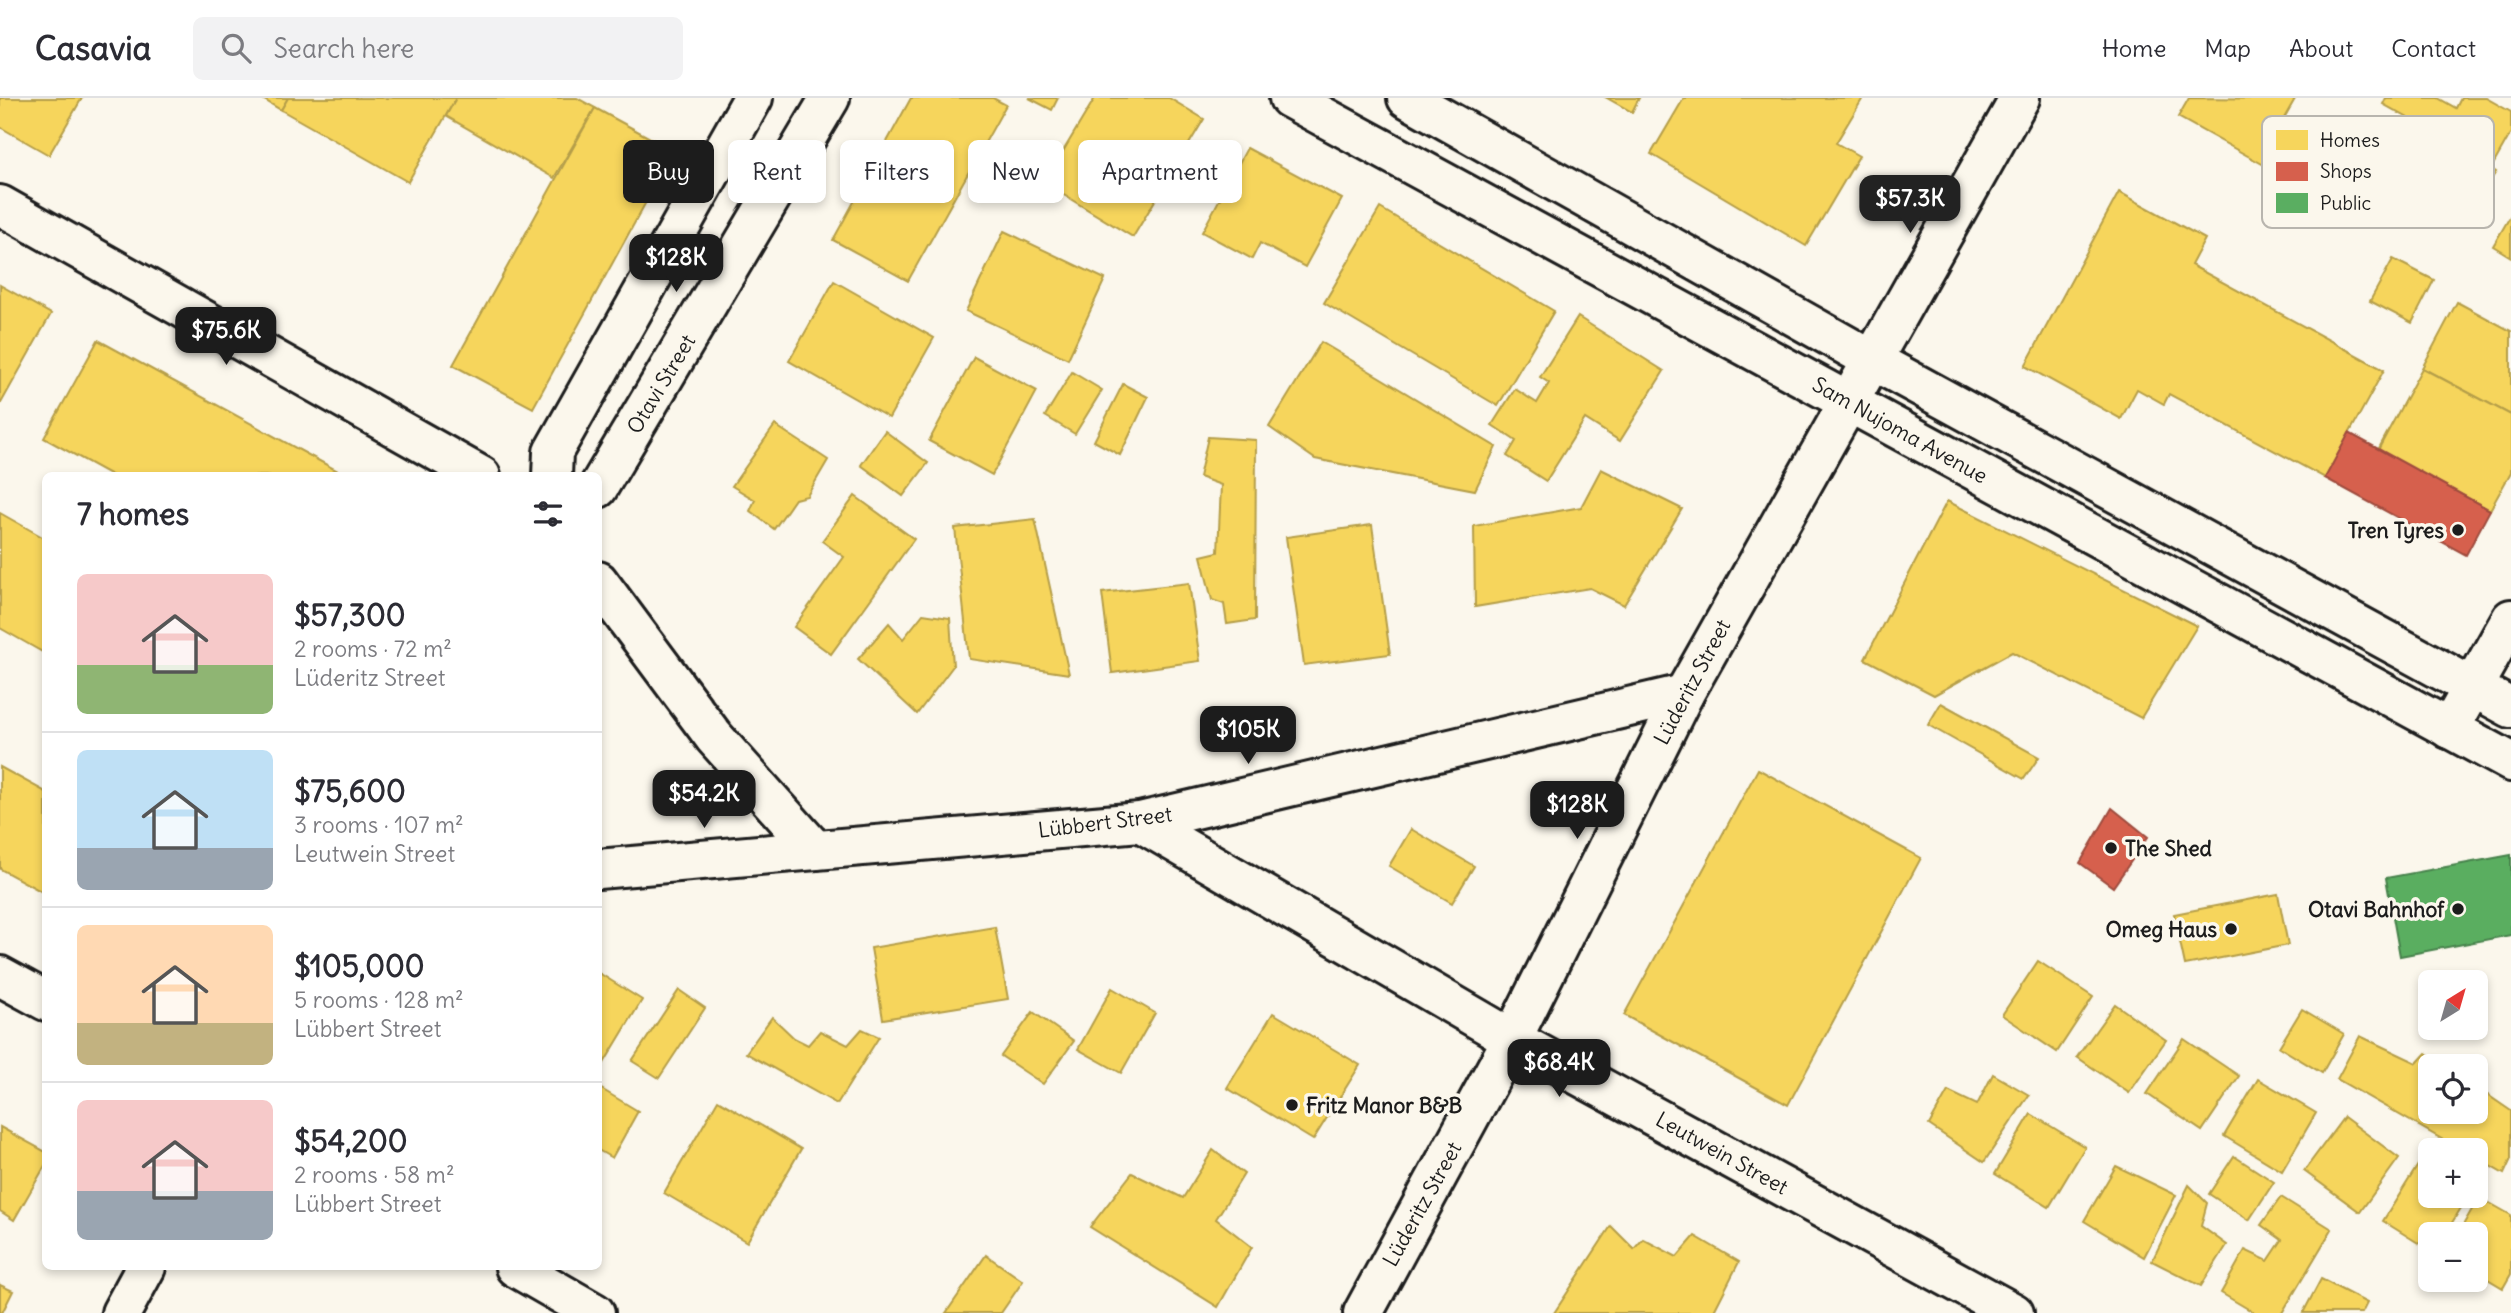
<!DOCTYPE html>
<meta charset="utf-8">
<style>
body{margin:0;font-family:Delius,sans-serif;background:#f2f2f3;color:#2b2b33;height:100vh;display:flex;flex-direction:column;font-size:26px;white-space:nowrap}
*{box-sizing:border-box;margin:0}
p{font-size:23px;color:#7c7c81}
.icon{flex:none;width:38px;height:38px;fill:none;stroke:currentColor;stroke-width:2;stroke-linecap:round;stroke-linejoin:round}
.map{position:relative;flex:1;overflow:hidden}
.side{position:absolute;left:42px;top:374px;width:560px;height:798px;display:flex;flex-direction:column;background:#fff;border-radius:10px;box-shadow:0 4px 10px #0003}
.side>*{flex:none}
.hud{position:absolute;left:623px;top:42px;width:665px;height:63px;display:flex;gap:14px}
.needle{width:46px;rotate:37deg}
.tools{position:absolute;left:2418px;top:872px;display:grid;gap:14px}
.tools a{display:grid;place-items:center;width:70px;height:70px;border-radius:10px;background:#fff;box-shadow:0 4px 10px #0003;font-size:35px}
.price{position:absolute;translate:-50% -60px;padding:0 16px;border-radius:14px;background:#1c1c1c;color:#fff;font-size:23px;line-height:46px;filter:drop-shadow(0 2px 4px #0008)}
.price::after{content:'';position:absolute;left:50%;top:42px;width:21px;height:16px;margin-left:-10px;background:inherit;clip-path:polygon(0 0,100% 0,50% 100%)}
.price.current{background:#222;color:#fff}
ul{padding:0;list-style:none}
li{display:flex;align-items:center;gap:21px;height:175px;padding:0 35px}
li+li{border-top:2px solid #e1e1e2}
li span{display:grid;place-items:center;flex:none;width:196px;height:140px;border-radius:10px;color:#555}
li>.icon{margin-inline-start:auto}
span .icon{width:84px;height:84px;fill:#fffc;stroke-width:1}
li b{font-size:30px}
h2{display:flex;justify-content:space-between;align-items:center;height:84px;padding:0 35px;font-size:30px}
.pill{padding:0 24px;border-radius:10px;background:#fff;box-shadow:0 4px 10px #0003;font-size:24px;line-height:63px}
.pill.current{background:#1c1c1c;color:#fff}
header{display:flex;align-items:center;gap:42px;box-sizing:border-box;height:98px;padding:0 35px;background:#fff;border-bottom:2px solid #e1e1e2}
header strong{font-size:33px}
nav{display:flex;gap:38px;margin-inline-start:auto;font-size:24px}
.search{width:490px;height:63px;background:#f2f2f3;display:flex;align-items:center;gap:18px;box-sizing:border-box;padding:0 24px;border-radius:10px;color:#7c7c81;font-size:26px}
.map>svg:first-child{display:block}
</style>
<header>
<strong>Casavia</strong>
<div class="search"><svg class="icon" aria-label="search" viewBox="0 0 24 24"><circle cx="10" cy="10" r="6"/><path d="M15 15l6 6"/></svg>Search here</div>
<nav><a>Home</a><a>Map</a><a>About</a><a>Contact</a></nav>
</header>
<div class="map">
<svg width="2511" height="1215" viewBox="0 0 2511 1215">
<rect width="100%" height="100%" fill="#fbf7ec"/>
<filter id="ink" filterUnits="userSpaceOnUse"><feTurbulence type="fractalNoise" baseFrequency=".0143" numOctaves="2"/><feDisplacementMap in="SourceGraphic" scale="14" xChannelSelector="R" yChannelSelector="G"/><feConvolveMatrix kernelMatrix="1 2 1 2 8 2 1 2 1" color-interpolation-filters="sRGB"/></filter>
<g filter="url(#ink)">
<g fill="#f6d55c" stroke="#b59e49" stroke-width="2">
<path d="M 0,0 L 82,0 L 49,57 L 0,29 Z"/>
<path d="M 261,0 L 288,0 L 281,12 Z"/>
<path d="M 288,0 L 456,0 L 408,84 L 281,12 Z"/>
<path d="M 456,0 L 577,0 L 595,10 L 554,80 L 446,18 Z"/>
<path d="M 911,0 L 993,0 L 1006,7 L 908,183 L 833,142 Z"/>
<path d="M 1029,0 L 1058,0 L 1052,12 Z"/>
<path d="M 1095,0 L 1169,0 L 1204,21 L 1133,139 L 1044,85 Z"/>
<path d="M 1607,0 L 1639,0 L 1632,14 Z"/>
<path d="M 1684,0 L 1863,0 L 1836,45 L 1859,58 L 1806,148 L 1651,56 Z"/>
<path d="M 2189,0 L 2295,1 L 2271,43 L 2285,50 L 2273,72 L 2178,19 Z"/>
<path d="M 2386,0 L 2438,0 L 2456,10 L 2461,0 L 2486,0 L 2511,14 L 2511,35 L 2493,67 L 2383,6 Z"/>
<path d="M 595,10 L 674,53 L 533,310 L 453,267 Z"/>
<path d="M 1247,50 L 1342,101 L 1305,169 L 1260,145 L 1252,161 L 1202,134 Z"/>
<path d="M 2473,58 L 2496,74 L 2484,92 L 2461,77 Z"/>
<path d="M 2119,94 L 2205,141 L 2191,167 L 2384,272 L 2325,380 L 2169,296 L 2164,306 L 2137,291 L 2121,321 L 2025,268 Z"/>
<path d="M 1380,110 L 1554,213 L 1498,308 L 1324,205 Z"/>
<path d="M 2511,117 L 2511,159 L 2493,148 Z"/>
<path d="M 1004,133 L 1105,181 L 1068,261 L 966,213 Z"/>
<path d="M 2393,161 L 2434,182 L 2412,225 L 2370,203 Z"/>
<path d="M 834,183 L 934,240 L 889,320 L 789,263 Z"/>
<path d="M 0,187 L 51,216 L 0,307 Z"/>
<path d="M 2457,204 L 2511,233 L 2511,317 L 2422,270 Z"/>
<path d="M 1578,219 L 1664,273 L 1620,343 L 1585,321 L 1546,383 L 1507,358 L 1516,343 L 1492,327 L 1515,291 L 1537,305 L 1549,285 L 1540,279 Z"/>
<path d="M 98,242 L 347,378 L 113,378 L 44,340 Z"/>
<path d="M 1321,244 L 1496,349 L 1475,392 L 1315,361 L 1269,329 Z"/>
<path d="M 974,259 L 1037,293 L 992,377 L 929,343 Z"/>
<path d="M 2422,270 L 2511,317 L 2511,374 L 2490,412 L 2378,352 Z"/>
<path d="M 1072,274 L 1102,292 L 1075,336 L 1045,318 Z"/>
<path d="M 1123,286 L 1148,299 L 1120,357 L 1094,343 Z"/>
<path d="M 775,327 L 828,362 L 807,398 L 795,401 L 774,431 L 750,413 L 755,402 L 732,388 Z"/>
<path d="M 885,333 L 928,365 L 903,398 L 861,367 Z"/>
<path d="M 1208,339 L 1256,342 L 1255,522 L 1227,526 L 1224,506 L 1212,502 L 1201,458 L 1218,454 L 1221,387 L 1199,379 Z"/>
<path d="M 1601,371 L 1682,411 L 1624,507 L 1590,490 L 1475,509 L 1474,428 L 1581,409 Z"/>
<path d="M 855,398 L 914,441 L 831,556 L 794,529 L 844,459 L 822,443 Z"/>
<path d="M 1947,403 L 2197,528 L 2141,620 L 2012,554 L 1934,597 L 1865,561 Z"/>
<path d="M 0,415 L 46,441 L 46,556 L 0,530 Z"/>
<path d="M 1035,421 L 1069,576 L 969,561 L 955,430 Z"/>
<path d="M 1372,427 L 1390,556 L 1304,567 L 1286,439 Z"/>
<path d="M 1189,485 L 1200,563 L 1112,575 L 1102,495 Z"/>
<path d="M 923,516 L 950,520 L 953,568 L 917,616 L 858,561 L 889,525 L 903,541 Z"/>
<path d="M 1941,605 L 2039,659 L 2024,681 L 1928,627 Z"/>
<path d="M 0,669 L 46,694 L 46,796 L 0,771 Z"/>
<path d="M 1758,671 L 1921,760 L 1788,1007 L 1624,917 Z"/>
<path d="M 1411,731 L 1474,768 L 1452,805 L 1389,768 Z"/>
<path d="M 2278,796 L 2288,847 L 2185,867 L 2174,816 Z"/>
<path d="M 995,829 L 1008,901 L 883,921 L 871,850 Z"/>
<path d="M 2038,863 L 2093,899 L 2057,954 L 2002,917 Z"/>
<path d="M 599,875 L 642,902 L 601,970 L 598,969 Z"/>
<path d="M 1112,890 L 1155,915 L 1121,975 L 1078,951 Z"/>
<path d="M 679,892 L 705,910 L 659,980 L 632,963 Z"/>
<path d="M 2115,906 L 2166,942 L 2129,995 L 2077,959 Z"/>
<path d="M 2302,911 L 2344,936 L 2322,975 L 2279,949 Z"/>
<path d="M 1033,914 L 1074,943 L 1043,986 L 1001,958 Z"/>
<path d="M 1273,915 L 1360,967 L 1313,1042 L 1227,990 Z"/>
<path d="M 772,919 L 794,940 L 808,947 L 820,933 L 848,947 L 862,931 L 879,939 L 837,1006 L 746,955 Z"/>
<path d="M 2360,938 L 2417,965 L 2426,955 L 2445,968 L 2431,968 L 2431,1013 L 2476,1013 L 2476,989 L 2511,1013 L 2511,1061 L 2504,1076 L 2476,1060 L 2476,1052 L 2461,1052 L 2337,981 Z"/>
<path d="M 2184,941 L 2239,978 L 2202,1033 L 2147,996 Z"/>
<path d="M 1993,976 L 2029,997 L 1984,1064 L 1929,1027 L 1948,993 L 1977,1007 Z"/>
<path d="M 2258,981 L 2316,1015 L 2282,1073 L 2224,1038 Z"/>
<path d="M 598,989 L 638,1013 L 612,1060 L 598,1052 Z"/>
<path d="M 718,1002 L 801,1051 L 747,1144 L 664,1095 Z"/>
<path d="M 2031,1016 L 2085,1049 L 2049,1109 L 1995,1076 Z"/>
<path d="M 2344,1019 L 2399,1060 L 2360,1114 L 2304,1073 Z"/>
<path d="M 0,1029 L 46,1054 L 46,1066 L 14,1122 L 0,1113 Z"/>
<path d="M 1213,1052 L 1244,1076 L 1216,1121 L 1252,1149 L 1218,1209 L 1090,1129 L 1132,1075 L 1183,1100 Z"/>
<path d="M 2234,1058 L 2274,1084 L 2249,1122 L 2209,1096 Z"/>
<path d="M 2420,1064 L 2431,1071 L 2431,1097 L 2469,1097 L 2445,1136 L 2431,1136 L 2431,1153 L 2383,1123 Z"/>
<path d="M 2116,1068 L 2176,1097 L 2144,1159 L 2084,1123 Z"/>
<path d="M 2189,1087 L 2207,1105 L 2201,1128 L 2227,1147 L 2201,1188 L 2152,1163 Z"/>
<path d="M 2281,1099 L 2332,1131 L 2282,1215 L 2255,1215 L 2221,1195 L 2245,1152 L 2268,1163 L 2282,1142 L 2261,1127 Z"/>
<path d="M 2479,1099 L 2511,1117 L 2511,1176 L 2503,1190 L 2476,1174 L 2476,1136 L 2458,1136 Z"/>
<path d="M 1611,1128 L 1634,1151 L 1643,1141 L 1677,1159 L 1695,1138 L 1739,1164 L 1713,1215 L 1554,1215 Z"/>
<path d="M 986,1157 L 1023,1183 L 1001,1215 L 946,1215 Z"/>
<path d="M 2321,1181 L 2367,1205 L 2362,1215 L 2303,1215 Z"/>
<path d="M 0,1187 L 13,1193 L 2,1215 L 0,1215 Z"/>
</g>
<g fill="#d6604d" stroke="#9e4c3e" stroke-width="2">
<path d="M 2349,335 L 2490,412 L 2466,457 L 2325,380 Z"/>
<path d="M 2112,710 L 2148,739 L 2113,789 L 2080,765 Z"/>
</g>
<path fill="#5aae61" stroke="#47824c" stroke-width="2" d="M 2511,757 L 2511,837 L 2400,858 L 2386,780 Z"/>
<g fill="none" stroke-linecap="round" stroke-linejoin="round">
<defs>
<g id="minor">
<path d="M 0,107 L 481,378"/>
<path d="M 552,378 L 553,354 L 753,0"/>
<path d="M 598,390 L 830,0"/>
<path d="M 598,483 L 714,639 L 815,752"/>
<path d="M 2449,631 L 2511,521"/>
<path d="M 1140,724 L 1512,941 L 2014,1215"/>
<path d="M 598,771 L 1140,724 L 1684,596"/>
<path d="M 0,878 L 46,903"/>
<path d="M 515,1169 L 595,1215"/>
<path d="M 121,1215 L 146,1169"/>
<path d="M 1363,1215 L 1512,941 L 1684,596 L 2020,0"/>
</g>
<g id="highway">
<path d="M 1289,0 L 2511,664"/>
<path d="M 1407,0 L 1874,263 L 2511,610"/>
</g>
</defs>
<use href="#minor" stroke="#1c1c1c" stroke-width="44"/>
<use href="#highway" stroke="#1c1c1c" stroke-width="44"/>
<use href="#minor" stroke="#fbf7ec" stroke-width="38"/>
<use href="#highway" stroke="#fbf7ec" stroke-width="38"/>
</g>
</g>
<g fill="#1c1c1c" stroke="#fbf7ec" stroke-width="2.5">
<circle cx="2458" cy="432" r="7"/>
<circle cx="2111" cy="750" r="7"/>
<circle cx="2458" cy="811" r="7"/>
<circle cx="2231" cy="831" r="7"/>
<circle cx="1292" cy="1007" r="7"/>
</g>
<g text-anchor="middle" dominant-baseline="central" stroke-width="7" stroke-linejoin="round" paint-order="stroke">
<g font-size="21" fill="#1c1c1c" stroke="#fbf7ec">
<text transform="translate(661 286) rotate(-59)">Otavi Street</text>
<text transform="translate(1900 332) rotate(29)">Sam Nujoma Avenue</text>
<text transform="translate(1692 584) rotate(-62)">Lüderitz Street</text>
<text transform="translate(1105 724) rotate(-7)">Lübbert Street</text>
<text transform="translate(1722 1055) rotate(29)">Leutwein Street</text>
<text transform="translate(1422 1106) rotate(-61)">Lüderitz Street</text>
</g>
<g font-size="21" font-weight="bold" fill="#1c1c1c" stroke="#fbf7ec" text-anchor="end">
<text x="2444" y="432">Tren Tyres</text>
<text x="2125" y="750" text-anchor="start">The Shed</text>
<text x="2444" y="811">Otavi Bahnhof</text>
<text x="2217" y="831">Omeg Haus</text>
<text x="1306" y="1007" text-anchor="start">Fritz Manor B&amp;B</text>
</g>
</g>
<rect x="2262" y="18" width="232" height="112" rx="10" fill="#fbf7ec" stroke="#b8b5ae" stroke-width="2"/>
<rect x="2276" y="32" width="32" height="20" fill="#f6d55c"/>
<rect x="2276" y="64" width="32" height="19" fill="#d6604d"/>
<rect x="2276" y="95" width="32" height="20" fill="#5aae61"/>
<g font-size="19" fill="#1c1c1c">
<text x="2320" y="49">Homes</text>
<text x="2320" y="80">Shops</text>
<text x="2320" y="112">Public</text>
</g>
</svg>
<div class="tools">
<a><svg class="needle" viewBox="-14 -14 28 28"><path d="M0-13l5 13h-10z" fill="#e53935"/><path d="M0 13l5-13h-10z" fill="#7c7c81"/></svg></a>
<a><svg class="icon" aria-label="locate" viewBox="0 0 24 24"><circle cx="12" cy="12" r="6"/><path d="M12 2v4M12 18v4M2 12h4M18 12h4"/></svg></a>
<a>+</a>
<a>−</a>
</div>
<b class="price current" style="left:1910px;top:137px">$57.3K</b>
<b class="price" style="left:676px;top:196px">$128K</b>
<b class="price" style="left:226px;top:269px">$75.6K</b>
<b class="price" style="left:1248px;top:668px">$105K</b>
<b class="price" style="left:704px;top:732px">$54.2K</b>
<b class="price" style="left:1577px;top:743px">$128K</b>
<b class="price" style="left:1559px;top:1001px">$68.4K</b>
<div class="hud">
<a class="pill current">Buy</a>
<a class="pill">Rent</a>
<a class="pill">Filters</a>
<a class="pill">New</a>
<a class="pill">Apartment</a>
</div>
<section class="side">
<h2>7 homes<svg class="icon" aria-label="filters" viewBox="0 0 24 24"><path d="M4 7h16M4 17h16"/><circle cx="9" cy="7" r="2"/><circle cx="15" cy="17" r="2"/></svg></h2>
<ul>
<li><span style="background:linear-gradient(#f6c9c9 65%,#8fb573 0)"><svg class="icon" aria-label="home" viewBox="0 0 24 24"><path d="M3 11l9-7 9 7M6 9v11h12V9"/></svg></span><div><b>$57,300</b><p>2 rooms · 72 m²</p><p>Lüderitz Street</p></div></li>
<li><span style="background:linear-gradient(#bfe0f5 70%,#9aa5b1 0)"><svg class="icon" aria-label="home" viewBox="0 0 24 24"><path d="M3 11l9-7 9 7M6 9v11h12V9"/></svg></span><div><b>$75,600</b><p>3 rooms · 107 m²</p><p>Leutwein Street</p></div></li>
<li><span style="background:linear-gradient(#ffd9b3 70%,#c2b280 0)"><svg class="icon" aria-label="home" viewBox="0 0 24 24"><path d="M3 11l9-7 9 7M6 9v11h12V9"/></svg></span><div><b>$105,000</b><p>5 rooms · 128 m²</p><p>Lübbert Street</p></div></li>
<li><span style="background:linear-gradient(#f6c9c9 65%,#9aa5b1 0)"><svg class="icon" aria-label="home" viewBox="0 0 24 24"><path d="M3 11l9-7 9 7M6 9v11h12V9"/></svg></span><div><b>$54,200</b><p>2 rooms · 58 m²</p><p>Lübbert Street</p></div></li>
</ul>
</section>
</div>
